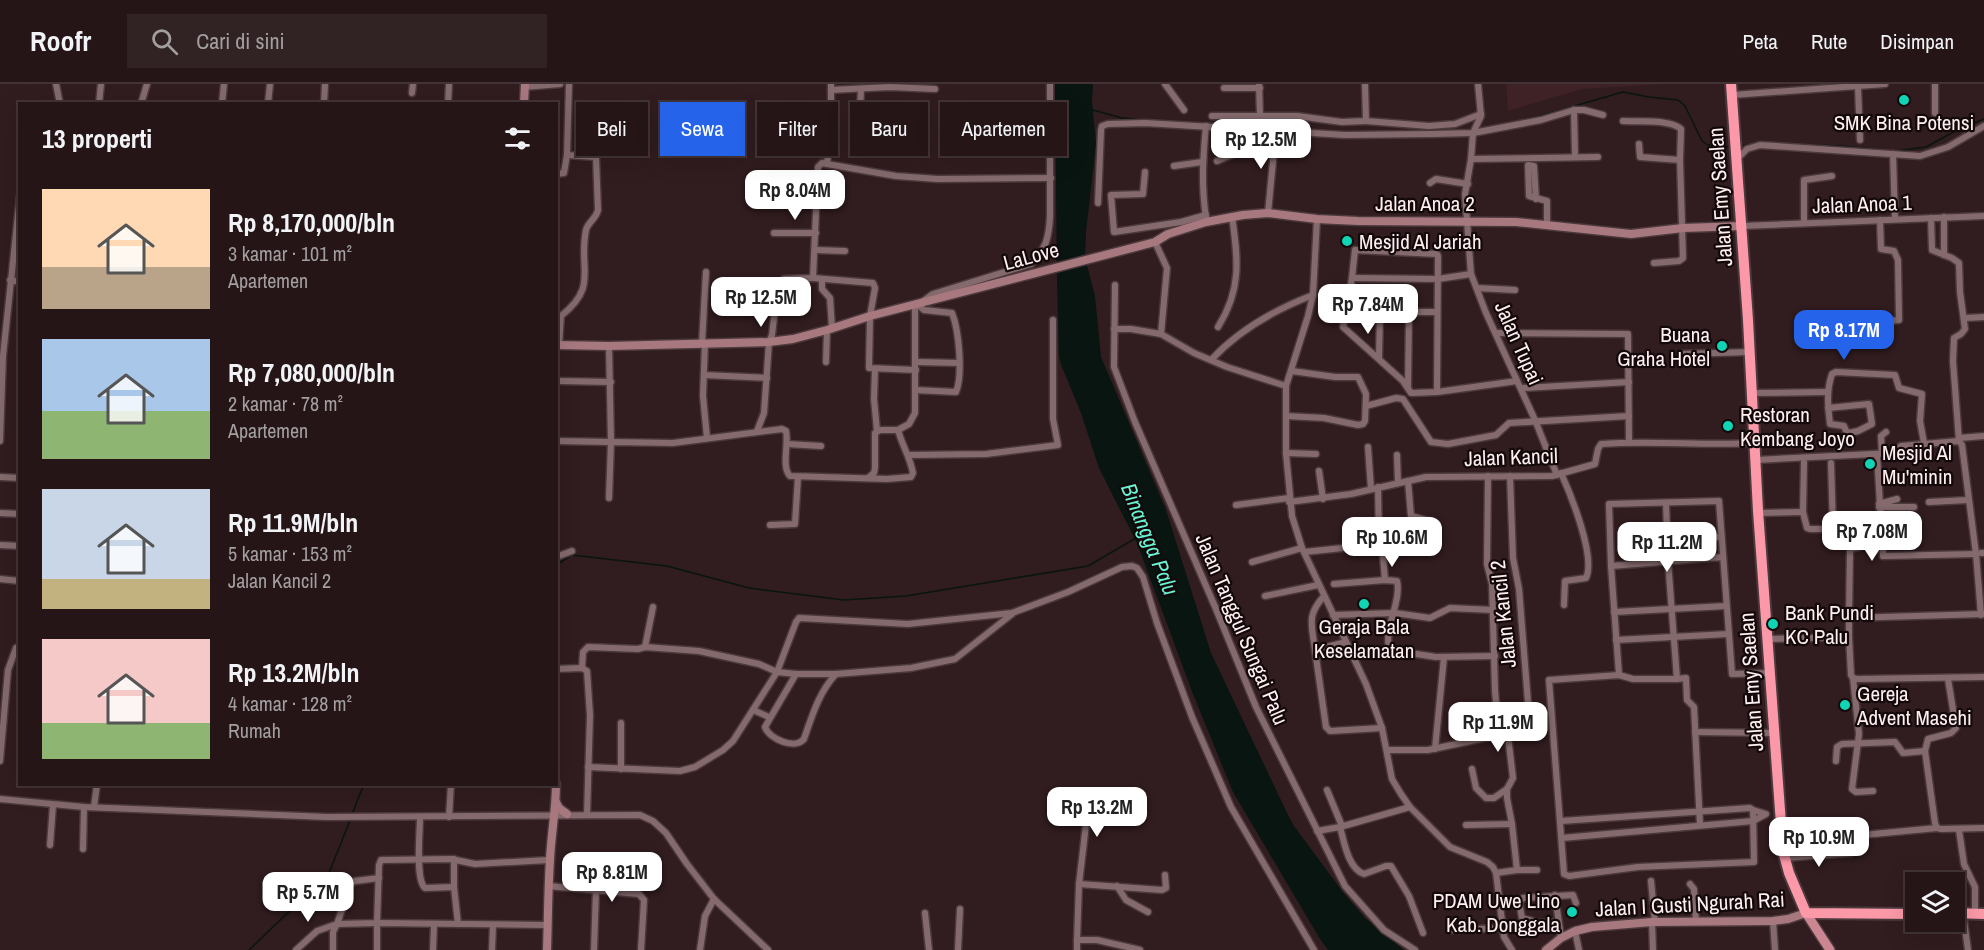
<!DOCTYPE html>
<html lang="id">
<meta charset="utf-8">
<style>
body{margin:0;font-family:"Archivo Narrow",sans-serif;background:#312224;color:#f1f3f6;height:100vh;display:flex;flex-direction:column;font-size:22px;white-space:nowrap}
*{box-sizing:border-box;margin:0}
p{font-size:20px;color:#a39fa1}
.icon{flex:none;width:33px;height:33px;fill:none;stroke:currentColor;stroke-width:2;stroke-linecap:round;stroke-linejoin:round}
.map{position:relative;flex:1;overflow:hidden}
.panel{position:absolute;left:18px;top:18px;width:540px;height:684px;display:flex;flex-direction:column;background:#251517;border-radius:0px;box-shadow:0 6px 24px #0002,0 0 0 2px #423436}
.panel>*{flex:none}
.guide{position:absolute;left:576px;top:18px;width:570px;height:54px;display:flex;gap:12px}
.tools{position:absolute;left:1905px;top:788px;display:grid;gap:12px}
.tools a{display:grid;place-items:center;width:60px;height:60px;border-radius:0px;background:#251517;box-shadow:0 6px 24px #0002,0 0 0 2px #423436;font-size:30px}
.price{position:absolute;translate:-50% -51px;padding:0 14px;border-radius:12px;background:#fff;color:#222;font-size:20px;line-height:39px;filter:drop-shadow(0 2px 3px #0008)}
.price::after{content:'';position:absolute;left:50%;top:36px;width:18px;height:14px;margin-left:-9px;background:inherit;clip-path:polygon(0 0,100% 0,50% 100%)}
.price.selected{background:#2563eb;color:#fff}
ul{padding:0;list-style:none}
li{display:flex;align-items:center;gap:18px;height:150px;padding:0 24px}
li span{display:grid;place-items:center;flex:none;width:168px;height:120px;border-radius:0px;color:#555}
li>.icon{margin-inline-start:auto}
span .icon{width:72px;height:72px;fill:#fffc;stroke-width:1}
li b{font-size:26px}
h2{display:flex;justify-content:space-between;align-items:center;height:72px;padding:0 24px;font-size:26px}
.tag{padding:0 21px;border-radius:0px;background:#251517;box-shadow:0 6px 24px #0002,0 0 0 2px #423436;font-size:21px;line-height:54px}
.tag.selected{background:#2563eb;color:#fff}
header{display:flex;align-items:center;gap:36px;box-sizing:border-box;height:84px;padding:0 30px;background:#251517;border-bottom:2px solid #423436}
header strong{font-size:28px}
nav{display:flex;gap:33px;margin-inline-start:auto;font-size:21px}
.search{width:420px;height:54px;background:#312224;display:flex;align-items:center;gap:15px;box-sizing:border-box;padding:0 21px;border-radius:0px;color:#a39fa1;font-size:22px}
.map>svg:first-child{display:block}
</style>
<header>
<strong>Roofr</strong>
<div class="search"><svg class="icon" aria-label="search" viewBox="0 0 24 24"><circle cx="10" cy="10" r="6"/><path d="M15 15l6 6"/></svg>Cari di sini</div>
<nav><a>Peta</a><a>Rute</a><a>Disimpan</a></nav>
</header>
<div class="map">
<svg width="1984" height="866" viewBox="0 0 1984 866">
<rect width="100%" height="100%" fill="#311c1f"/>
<path fill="#3e2226" d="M 1506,0 L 1666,0 L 1582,5 L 1508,27 Z"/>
<path fill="#081511" d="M 1055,0 L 1093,0 L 1092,17 L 1096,60 L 1086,148 L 1085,174 L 1095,212 L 1101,273 L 1166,426 L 1211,569 L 1287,729 L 1294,742 L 1342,807 L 1365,834 L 1404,866 L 1328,866 L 1320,855 L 1233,708 L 1193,610 L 1137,459 L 1099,384 L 1081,329 L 1062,283 L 1059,273 L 1057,196 Z"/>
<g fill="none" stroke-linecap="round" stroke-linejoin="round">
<g stroke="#081511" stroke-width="1.5">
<path d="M 1093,26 L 1122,34 L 1156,37"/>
<path d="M 1522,37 L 1623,8 L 1649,13 L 1678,16 L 1685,22 L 1702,57 L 1708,61 L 1730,63"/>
<path d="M 1188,39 L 1256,41 L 1273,44"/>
<path d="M 1457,46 L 1470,46"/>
<path d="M 1809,61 L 1840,62 L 1882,66"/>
<path d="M 1740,62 L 1751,61"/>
<path d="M 1896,67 L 1926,63 L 1961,44 L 1984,35"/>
<path d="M 556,481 L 572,471 L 667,482 L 749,504 L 844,516 L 906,512 L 1088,482 L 1136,454"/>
<path d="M 352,730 L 364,700"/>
<path d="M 249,866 L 329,789 L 351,734"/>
</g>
<defs>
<g id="street">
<path d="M 56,0 L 60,20"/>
<path d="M 831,0 L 831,42 L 827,80 L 822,79 L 818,83 L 813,194 L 873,199 L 875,204 L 870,232 L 869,284 L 916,286"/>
<path d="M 1165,0 L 1184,26"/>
<path d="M 1259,0 L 1260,32 L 1297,32 L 1342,38 L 1366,37"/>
<path d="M 1365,0 L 1366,37 L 1429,42 L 1455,40 L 1481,30"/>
<path d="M 1935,0 L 1935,29"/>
<path d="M 524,3 L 560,0"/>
<path d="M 1858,3 L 1860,56"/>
<path d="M 1224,4 L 1260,4"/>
<path d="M 831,6 L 890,3 L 935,5"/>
<path d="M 412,9 L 413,0"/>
<path d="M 1732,11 L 1885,0"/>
<path d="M 99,20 L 101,0"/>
<path d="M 141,20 L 147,0"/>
<path d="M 222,20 L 224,0"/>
<path d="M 268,20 L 270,0"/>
<path d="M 324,20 L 325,0"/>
<path d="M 448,20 L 449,0"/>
<path d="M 1574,26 L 1575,72"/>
<path d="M 1212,32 L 1260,32"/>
<path d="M 1623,37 C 1638,38 1670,35 1681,45 L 1680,76 L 1683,174 L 1679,177 L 1654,179"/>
<path d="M 1206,42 C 1203,75 1201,100 1206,134"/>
<path d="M 760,52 L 783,54 L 793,63 L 801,65 L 827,67"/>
<path d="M 859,52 L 861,5"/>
<path d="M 1639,60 L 1640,73 L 1680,76"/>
<path d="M 1893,70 L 1895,135"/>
<path d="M 1471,75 L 1473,49 L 1481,32 L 1478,0"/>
<path d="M 1737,75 L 1747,65 L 1760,61 L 1920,72 L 1948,63 L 1984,42"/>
<path d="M 1217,77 L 1248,64 L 1274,64"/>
<path d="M 827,80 L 896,92 L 938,95 L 1051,94"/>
<path d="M 1174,82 L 1202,78"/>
<path d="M 1145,88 L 1143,110 L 1111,111 L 1114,148 L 1181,138 L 1206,131"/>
<path d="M 556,90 L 564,89 L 567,71"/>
<path d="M 1430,99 L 1436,95 L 1468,100"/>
<path d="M 1536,115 L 1534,82 L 1528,81 L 1529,112 L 1547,117 L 1547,141"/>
<path d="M 1098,119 L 1101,46 L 1102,42 L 1108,40 L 1145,39 L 1345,51 L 1432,50 L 1473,49 L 1541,36 L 1574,26 L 1584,26 L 1603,31"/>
<path d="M 1268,129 L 1276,46"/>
<path d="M 1931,134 L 1932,166 L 1952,174 L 1959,179 L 1960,208 L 1965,245 L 1961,250 L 1954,254 L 1953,277 L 1959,357 L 1962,361 L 1976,470 L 1981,531"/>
<path d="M 1317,135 L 1313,211 L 1308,232 L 1286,302 L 1286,369 L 1292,432 L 1302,464 L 1366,600 L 1382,644 L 1392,695 L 1401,710 L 1410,723 L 1450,763 L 1487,778 L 1493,783 L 1496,789 L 1504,853 L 1512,866"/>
<path d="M 1804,138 L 1804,96 L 1832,92"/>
<path d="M 1742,142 L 1984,132"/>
<path d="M 774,149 L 816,149"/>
<path d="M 1155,158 L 1167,184 L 1161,250"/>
<path d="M 815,166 L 845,167"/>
<path d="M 1944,171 L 1944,133"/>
<path d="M 1352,194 L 1438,195 L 1471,190"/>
<path d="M 822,195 L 822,205 L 830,214 L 832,244"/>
<path d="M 10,196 L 20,198"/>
<path d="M 1115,201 L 1114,283 L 1135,338 L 1216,525 L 1256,623 L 1345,802 L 1384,846 L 1415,866"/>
<path d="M 1477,204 L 1515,206"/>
<path d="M 1345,228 L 1437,228"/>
<path d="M 1965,234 L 1984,233"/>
<path d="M 1849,241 L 1899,236 L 1898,176 L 1894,167 L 1881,165 L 1880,136"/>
<path d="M 1218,243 C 1242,205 1238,175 1232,132"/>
<path d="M 1114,245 L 1131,245 L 1161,250 L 1194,269 L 1227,283 L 1286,302"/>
<path d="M 1497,249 L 1628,250 L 1629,358"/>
<path d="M 702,259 L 706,188"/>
<path d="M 705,259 L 703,312 L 707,354"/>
<path d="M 559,261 L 561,232 C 599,202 578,185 586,146 C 588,138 596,135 598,126 L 596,73 L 567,71 L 569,0"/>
<path d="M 1683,270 L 1750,268"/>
<path d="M 1379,274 L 1380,228"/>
<path d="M 1212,275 C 1240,245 1274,226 1313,211"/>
<path d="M 826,278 L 827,246"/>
<path d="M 916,278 L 959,279"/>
<path d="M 875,285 L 874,315 L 877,347"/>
<path d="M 704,291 L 767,294"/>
<path d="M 559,297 L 611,298"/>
<path d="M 1408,303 L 1409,228"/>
<path d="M 1522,304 L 1629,298"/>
<path d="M 915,306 L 956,308 C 963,291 959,246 952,229 L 924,226 L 918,221 L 933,210 L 1031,180 C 1046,166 1049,153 1050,132 L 1050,0"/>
<path d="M 1437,308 L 1438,172 L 1437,170 L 1355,166 L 1352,194 L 1343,243 L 1403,297 L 1411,309 L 1437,308 L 1517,297"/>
<path d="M 1752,309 L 1827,308"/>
<path d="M 1366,322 L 1396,314 L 1403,315 L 1431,358 L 1448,360 L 1496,351 L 1509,339 L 1629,332"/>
<path d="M 1828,324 L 1869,320 L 1872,340 L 1858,347 L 1849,349 L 1846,347 L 1844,342 L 1830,340 C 1828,323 1826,307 1832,290 L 1836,288 L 1895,291 L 1899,304 L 1922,310 L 1920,337 L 1924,359"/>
<path d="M 1286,332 L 1324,334 L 1358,341 L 1363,340 L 1365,337 L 1366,310 L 1358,293 L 1335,293 L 1292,287"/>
<path d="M 757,347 L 764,329 L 769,258 L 772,251 L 778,199 L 784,195 L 813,194"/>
<path d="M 1959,354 L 1984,352"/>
<path d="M 0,357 L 3,272 L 20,112"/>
<path d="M 556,357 L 611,358 L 609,262"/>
<path d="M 787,360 L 821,362"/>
<path d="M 1368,363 L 1371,405"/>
<path d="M 1286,369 L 1316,370"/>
<path d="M 1877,370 L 1883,472 L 1976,470"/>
<path d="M 1882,370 L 1881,352 L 1886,348"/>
<path d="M 909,371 L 986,370 L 1058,361 L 1053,335 L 1053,236"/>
<path d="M 1397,371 L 1398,399"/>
<path d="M 1756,376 L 1892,369 L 1901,362 L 1959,357"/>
<path d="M 1804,378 L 1803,428 L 1807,444 L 1810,445 L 1831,445 L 1833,443 L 1831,379"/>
<path d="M 1319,387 L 1323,415"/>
<path d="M 1561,389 C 1571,411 1596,473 1586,494 L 1565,497 L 1564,521"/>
<path d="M 1557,391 L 1535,336 L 1486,229 L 1471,190 L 1465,110 L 1471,75 L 1598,73"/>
<path d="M 1488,392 L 1487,480 L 1492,500 L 1495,607 L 1499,651"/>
<path d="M 0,393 L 20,394"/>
<path d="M 868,394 L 874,389 L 875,384 L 875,349 L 880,346 L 898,346"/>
<path d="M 1378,403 L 1379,454 L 1382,460 L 1385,496"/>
<path d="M 609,414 L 611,358 L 673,359 L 782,345 L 786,347 C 789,360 781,383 790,392 L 887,395 L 911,393 L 913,389 C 910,373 902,361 898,346 L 909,340 L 915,329 L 915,222"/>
<path d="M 1289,418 L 1351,410 L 1426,393 L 1552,392 L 1595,380 L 1598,365 L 1601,360 C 1653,356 1704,362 1755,359"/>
<path d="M 1929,418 L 1968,416"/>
<path d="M 1666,419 L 1668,477 L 1677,595 L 1686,594 L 1687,616 L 1694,623 L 1700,741"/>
<path d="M 1879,420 L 1897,415"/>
<path d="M 1236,421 L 1289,414"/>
<path d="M 1879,423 L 1914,423"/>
<path d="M 0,429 L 20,430"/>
<path d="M 1758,429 L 1803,428"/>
<path d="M 770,441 L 795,440 L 798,393"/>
<path d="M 1667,455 L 1721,453"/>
<path d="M 0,461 L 20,462"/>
<path d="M 1304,468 L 1382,460 L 1424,462 L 1430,460 L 1433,438 L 1411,432 L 1408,397"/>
<path d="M 1981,469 L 1984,469"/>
<path d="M 556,473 L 572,467"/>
<path d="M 1252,478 L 1302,464"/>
<path d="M 1611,482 L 1723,473"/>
<path d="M 0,495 L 20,497"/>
<path d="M 1334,500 L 1385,496 L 1397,497 C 1402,518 1382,547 1390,566 L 1436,573 L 1495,572"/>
<path d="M 1265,512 L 1318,501"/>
<path d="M 1614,528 L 1726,522"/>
<path d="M 1333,531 L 1395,529 L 1430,534 L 1450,524 L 1493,526"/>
<path d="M 1849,534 L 1850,465 L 1859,463 L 1860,453 L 1880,451"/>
<path d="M 1849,553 L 1851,591 L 1853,594 L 1857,595 L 1984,593"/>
<path d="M 1767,555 L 1849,553 L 1849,534 L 1983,530"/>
<path d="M 1616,556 L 1728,550"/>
<path d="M 1346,558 L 1315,566 L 1326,643 L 1330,647 L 1382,644"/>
<path d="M 645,563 L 653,523"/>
<path d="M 1315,566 C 1312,541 1306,532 1324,512"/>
<path d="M 582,584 L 583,568 L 588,563 L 638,565 L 645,563 L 699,567 L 759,580 L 777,588 L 796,590 L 836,590 L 911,584 L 955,575 L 1012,530"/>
<path d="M 556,585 L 582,584 L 587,587 L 590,631 L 587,731"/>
<path d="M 796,590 L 765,643 C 769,655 795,666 804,655 C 812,632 819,608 836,590"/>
<path d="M 1619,591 L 1611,482 L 1609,420 L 1719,417 L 1732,590 L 1770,589"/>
<path d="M 1853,594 L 1859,650 L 1852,705 L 1856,708 L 1873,707"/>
<path d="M 1948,595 L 1956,644 L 1951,649 L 1928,655 L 1925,667 L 1935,739 L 1937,744 L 1941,745 L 1984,744"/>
<path d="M 753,626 L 769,633"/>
<path d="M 1497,637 L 1525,635 L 1529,631 L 1519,505 L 1513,474 L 1510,392"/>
<path d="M 1695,648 L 1774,649"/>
<path d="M 1435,665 L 1444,573"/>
<path d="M 1387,666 L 1428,666 L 1499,651 L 1506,650 L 1508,652 L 1513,694 L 1507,705 L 1507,714 L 1512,740 L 1517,786 L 1496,789"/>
<path d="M 0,677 L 8,586 L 16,564 L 20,562"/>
<path d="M 1836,677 L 1837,663 L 1842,660 L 1895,658 L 1903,669 L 1925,667"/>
<path d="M 588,683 L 680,687 L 695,683 L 723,666 L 733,657 L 777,588 L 796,538 L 799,534 L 908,540 L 1012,529 L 1068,508 L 1122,483 L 1132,482 L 1137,484 L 1143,493 L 1157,539 L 1192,633 L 1231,723 L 1314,866"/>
<path d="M 621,685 L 621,639"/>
<path d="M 1472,685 L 1476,704 L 1486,714 L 1494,714 L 1507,705"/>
<path d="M 1327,706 L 1342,742"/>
<path d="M 0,715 L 84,723 L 327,733 L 640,731 L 653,737 L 666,749 L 687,780 L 714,815 L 768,866"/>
<path d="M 94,723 L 97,700"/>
<path d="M 420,733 C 420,748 415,796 425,804 L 454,803 L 458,840"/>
<path d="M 449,733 L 451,700"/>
<path d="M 1561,737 L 1750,724 L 1753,726 L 1754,778 L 1638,783 L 1569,792 L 1564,790 L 1549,596 L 1619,591 L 1633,595 L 1677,595"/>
<path d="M 1466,741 L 1512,740"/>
<path d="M 1340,743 C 1344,757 1348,785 1364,790 L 1386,782 L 1391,782 L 1409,812 L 1423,849"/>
<path d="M 1959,746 L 1964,780 L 1975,803 L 1975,830"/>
<path d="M 1317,747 L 1340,743 L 1410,723"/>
<path d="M 1863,751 L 1937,744"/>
<path d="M 1562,754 L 1753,737 L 1766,730 L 1753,726"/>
<path d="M 50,761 L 53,721"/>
<path d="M 83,765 L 84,723"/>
<path d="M 1785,774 L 1851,769"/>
<path d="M 1517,786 L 1537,786"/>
<path d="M 1651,797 L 1655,838"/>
<path d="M 1079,800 L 1162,806 L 1166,804 L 1165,791"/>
<path d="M 1690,800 L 1694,805 L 1696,838"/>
<path d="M 548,802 L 639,810 L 644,816 L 641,866"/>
<path d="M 1117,802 L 1126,816 L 1148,828"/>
<path d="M 454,803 L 454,775"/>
<path d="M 1555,811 L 1561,854"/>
<path d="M 925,829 L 929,866"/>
<path d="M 1963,829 L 1968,866"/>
<path d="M 1773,837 L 1775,866"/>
<path d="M 1557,838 L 1540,839 L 1522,834 L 1519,818 L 1523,814 L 1573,811 L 1576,819"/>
<path d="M 1652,838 L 1653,866"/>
<path d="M 1452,846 L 1503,844"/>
<path d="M 1575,847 L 1579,866"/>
<path d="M 1077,856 L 1079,800 L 1089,715"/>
<path d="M 296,866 L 317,847 L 337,840 L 351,799 L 355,797 L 379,794"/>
<path d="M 333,866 L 333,848 L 337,840 L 377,839 L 379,781 L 381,776 L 451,775 L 475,780 L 549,776"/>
<path d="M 377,866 L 377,839 L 548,841"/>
<path d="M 433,866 L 434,841"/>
<path d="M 492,866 L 493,841"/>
<path d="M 594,866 L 596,805"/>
<path d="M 700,866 L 705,832 L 714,815"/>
<path d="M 958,866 L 960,825"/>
<path d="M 1077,866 L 1077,856 L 1097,856 L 1140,866"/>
</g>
<g id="secondary">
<path d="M 524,20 L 525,0"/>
<path d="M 556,261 L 609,262 L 769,258 L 793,255 L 827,246 L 870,232 L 1155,158 L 1168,150 L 1206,138 L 1243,131 L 1268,129 L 1317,135 L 1358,137 L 1516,138 L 1631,150 L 1683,144 L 1742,142"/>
<path d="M 556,718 L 559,724 L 567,730"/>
<path d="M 547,866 C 548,836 548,806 550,776 C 551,751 556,726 556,700"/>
<path d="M 1546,866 L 1561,854 L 1575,847 L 1592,843 L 1652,838 L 1773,837 L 1788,835 L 1806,829"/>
</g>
<path id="primary" d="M 1806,829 L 1830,866"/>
<g id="highway">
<path d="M 1731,0 L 1748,236 L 1758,427 L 1783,767 L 1789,789 L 1806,829 L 1916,830"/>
<path d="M 1954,829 L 1984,830"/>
</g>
</defs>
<use href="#street" stroke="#4b393c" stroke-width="9"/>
<use href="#secondary" stroke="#4b393c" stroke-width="11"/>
<use href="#primary" stroke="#4b393c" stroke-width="12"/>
<use href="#highway" stroke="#4b393c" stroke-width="14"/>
<use href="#street" stroke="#846a6d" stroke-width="6"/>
<use href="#secondary" stroke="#a8787f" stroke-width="8"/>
<use href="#primary" stroke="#cc8691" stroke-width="9"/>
<use href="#highway" stroke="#fc99a9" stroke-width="10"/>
</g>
<g fill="#0fd5b4" stroke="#13090a" stroke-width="2">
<circle cx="1904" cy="16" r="6"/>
<circle cx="1347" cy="157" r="6"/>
<circle cx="1722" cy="262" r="6"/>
<circle cx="1728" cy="342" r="6"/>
<circle cx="1870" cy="380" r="6"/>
<circle cx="1364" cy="520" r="6"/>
<circle cx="1773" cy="540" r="6"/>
<circle cx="1845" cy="621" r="6"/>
<circle cx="1572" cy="828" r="6"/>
</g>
<g text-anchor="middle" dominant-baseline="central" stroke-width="4.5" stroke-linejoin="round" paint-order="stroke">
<g font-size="21" fill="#ffeff1" stroke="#13090a" text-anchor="start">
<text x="1904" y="38" text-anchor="middle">SMK Bina Potensi</text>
<text x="1359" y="157">Mesjid Al Jariah</text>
<text x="1710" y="250" text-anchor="end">Buana<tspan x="1710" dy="24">Graha Hotel</tspan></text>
<text x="1740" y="330">Restoran<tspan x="1740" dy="24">Kembang Joyo</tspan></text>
<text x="1882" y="368">Mesjid Al<tspan x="1882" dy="24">Mu'minin</tspan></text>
<text x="1785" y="528">Bank Pundi<tspan x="1785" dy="24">KC Palu</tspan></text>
<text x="1364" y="542" text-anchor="middle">Geraja Bala<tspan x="1364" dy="24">Keselamatan</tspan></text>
<text x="1857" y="609">Gereja<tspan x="1857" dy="24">Advent Masehi</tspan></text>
<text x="1560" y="816" text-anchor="end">PDAM Uwe Lino<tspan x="1560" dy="24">Kab. Donggala</tspan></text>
</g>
<g font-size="21" fill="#ffeff1" stroke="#13090a">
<text transform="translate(1720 113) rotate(-94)">Jalan Emy Saelan</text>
<text x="1425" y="119">Jalan Anoa 2</text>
<text transform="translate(1862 120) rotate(-2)">Jalan Anoa 1</text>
<text transform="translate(1031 172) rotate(-15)">LaLove</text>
<text transform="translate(1519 259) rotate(66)">Jalan Tupai</text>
<text transform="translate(1511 373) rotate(-2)">Jalan Kancil</text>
<text transform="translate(1503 530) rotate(-96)">Jalan Kancil 2</text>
<text transform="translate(1242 545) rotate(67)">Jalan Tanggul Sungai Palu</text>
<text transform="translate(1751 598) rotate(-94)">Jalan Emy Saelan</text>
<text transform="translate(1690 820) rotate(-3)">Jalan I Gusti Ngurah Rai</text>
</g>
<g font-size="22" font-style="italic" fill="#68f5d6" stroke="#13090a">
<text transform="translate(1150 455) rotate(68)">Binangga Palu</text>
</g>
</g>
</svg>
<div class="tools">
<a><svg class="icon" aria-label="layers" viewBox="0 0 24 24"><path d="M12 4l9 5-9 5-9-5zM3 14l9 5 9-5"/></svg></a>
</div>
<b class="price" style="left:1261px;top:86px">Rp 12.5M</b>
<b class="price" style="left:795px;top:137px">Rp 8.04M</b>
<b class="price" style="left:761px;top:244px">Rp 12.5M</b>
<b class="price" style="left:1368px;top:251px">Rp 7.84M</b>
<b class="price selected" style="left:1844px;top:277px">Rp 8.17M</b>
<b class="price" style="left:1872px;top:478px">Rp 7.08M</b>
<b class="price" style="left:1392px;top:484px">Rp 10.6M</b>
<b class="price" style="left:1667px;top:489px">Rp 11.2M</b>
<b class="price" style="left:1498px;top:669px">Rp 11.9M</b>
<b class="price" style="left:1097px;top:754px">Rp 13.2M</b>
<b class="price" style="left:1819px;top:784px">Rp 10.9M</b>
<b class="price" style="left:612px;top:819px">Rp 8.81M</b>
<b class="price" style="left:308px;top:839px">Rp 5.7M</b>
<div class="guide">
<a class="tag">Beli</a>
<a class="tag selected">Sewa</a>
<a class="tag">Filter</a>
<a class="tag">Baru</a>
<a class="tag">Apartemen</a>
</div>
<section class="panel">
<h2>13 properti<svg class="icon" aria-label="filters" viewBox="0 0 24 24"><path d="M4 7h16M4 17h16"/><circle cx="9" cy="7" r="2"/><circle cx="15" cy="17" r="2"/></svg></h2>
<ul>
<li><span style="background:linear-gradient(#ffd9b3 65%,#b9a48a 0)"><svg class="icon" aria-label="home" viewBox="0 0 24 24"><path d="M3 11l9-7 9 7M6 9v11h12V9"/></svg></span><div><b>Rp 8,170,000/bln</b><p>3 kamar · 101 m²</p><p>Apartemen</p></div></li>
<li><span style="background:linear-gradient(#a9c7e8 60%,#8fb573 0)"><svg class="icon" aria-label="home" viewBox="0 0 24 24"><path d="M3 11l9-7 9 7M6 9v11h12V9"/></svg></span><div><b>Rp 7,080,000/bln</b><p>2 kamar · 78 m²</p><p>Apartemen</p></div></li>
<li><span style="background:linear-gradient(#c9d6e8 75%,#c2b280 0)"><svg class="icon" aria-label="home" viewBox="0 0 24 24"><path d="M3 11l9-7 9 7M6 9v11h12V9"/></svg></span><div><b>Rp 11.9M/bln</b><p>5 kamar · 153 m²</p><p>Jalan Kancil 2</p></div></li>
<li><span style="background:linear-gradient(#f6c9c9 70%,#8fb573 0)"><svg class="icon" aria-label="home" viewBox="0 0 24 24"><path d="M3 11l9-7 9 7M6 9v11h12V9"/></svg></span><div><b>Rp 13.2M/bln</b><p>4 kamar · 128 m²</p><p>Rumah</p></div></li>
</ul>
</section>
</div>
